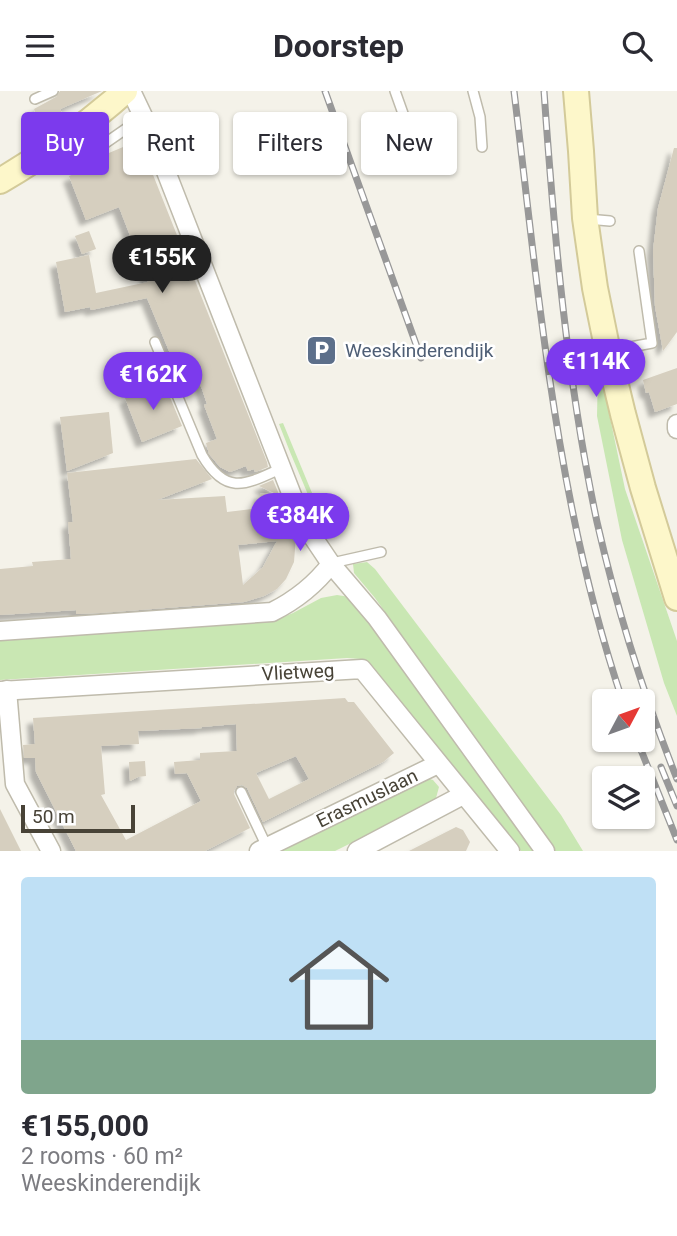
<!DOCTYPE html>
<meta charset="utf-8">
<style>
body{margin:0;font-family:Roboto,sans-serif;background:#f2f2f3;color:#2b2b33;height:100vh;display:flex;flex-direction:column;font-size:26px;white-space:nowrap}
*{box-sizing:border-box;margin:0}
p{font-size:23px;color:#7c7c81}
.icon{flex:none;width:38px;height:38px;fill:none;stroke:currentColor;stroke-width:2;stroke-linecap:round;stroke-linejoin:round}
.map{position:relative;height:760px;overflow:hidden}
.side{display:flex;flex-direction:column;background:#fff;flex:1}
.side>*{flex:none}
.banner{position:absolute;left:21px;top:21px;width:635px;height:63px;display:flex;gap:14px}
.needle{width:46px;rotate:49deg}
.tools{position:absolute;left:592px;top:598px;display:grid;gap:14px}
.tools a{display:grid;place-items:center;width:63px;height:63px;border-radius:7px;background:#fff;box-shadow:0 2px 5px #0004;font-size:35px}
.scale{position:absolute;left:21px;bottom:18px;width:114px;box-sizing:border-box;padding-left:7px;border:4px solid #484337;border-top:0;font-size:19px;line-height:24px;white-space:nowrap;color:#484337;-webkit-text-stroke:5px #fff;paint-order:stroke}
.price{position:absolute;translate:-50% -60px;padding:0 16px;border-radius:24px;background:#7c3aed;color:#fff;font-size:23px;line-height:46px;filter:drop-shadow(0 2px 4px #0008)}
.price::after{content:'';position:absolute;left:50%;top:42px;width:21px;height:16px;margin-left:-10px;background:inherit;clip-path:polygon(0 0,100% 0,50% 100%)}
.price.active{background:#222;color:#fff}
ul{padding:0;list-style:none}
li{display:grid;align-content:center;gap:14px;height:371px;padding:0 21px}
li span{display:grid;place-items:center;height:217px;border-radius:7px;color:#555}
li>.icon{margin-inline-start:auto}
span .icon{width:126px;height:126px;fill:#fffc;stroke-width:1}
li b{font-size:30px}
.chip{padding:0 24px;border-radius:7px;background:#fff;box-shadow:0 2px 5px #0004;font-size:24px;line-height:63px}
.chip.active{background:#7c3aed;color:#fff}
header{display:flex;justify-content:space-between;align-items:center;height:91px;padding:0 21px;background:#fff;font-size:32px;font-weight:700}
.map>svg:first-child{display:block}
</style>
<header><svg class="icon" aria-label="menu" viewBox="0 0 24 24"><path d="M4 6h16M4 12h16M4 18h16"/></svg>Doorstep<svg class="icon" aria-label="search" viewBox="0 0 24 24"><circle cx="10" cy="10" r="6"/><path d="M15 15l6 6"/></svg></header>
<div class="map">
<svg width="677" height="760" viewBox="0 0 677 760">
<defs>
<filter id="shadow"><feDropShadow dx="-6" dy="6" stdDeviation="2" flood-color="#0004"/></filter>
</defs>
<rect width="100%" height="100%" fill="#f4f2e9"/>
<g fill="#c9e7b3">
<path d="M 598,279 L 600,279 L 625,398 L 677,550 L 677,625 L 664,592 L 622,449 L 597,325 Z"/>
<path d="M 283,332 L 322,426 L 330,424 L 334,434 L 323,439 L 290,361 L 279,333 Z"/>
<path d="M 367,471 L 375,478 L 561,724 L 583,760 L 554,760 L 486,663 L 485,663 L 465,635 L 466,634 L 375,507 L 354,482 L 353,473 Z"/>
<path d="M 337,504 L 350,506 L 374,531 L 535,760 L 521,760 L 370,576 L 360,568 L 347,567 L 0,589 L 0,550 L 251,531 L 278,528 L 293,522 L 321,507 Z"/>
<path d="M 424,686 L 433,689 L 439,696 L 436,707 L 426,715 L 335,760 L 270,760 Z"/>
</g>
<g fill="#d6cfbf" fill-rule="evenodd" filter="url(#shadow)">
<path d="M 60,0 L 102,0 L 60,18 L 65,29 L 44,44 L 34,18 L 56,6 Z"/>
<path d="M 135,51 L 140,51 L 267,371 L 268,376 L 255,381 L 254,378 L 248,380 L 246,375 L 230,381 L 220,376 L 209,363 L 206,352 L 217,348 L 204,314 L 207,313 L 202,298 L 194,279 L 189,281 L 184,268 L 174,272 L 147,207 L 91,219 L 90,216 L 65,221 L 56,171 L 89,164 L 96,202 L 148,191 L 119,116 L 86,129 L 69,85 L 100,73 L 97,67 Z"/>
<path d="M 674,57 L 677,57 L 677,241 L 663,260 L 655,215 L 653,160 L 658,117 Z"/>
<path d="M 89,140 L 96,158 L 82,163 L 75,145 Z"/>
<path d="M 677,277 L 677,313 L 655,321 L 649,301 L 646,302 L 643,289 Z"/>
<path d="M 164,292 L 182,335 L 142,351 L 125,307 Z"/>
<path d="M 109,321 L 113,362 L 67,380 L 60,326 Z"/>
<path d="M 196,368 L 212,388 L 157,409 L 225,405 L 227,421 L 252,418 L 262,414 L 260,403 L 274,402 L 259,395 L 273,389 L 296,444 L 294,471 L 286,488 L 277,498 L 264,505 L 244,511 L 100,522 L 76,523 L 76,519 L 0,524 L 0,478 L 33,475 L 32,471 L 71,468 L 68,431 L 73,431 L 67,382 ZM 277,450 L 263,476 L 243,494 L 238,454 Z"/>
<path d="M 345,607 L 348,611 L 354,611 L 394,662 L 383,671 L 263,731 L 247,697 L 242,694 L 237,695 L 234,700 L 234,703 L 250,737 L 205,760 L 76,760 L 36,681 L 35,667 L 24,667 L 23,654 L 35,653 L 33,627 ZM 236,633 L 237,660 L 200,662 L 200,669 L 174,671 L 175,683 L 187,682 L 201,710 L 126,749 L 101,704 L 105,703 L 101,655 L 139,653 L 138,640 L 202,637 L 201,636 ZM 296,665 L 309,688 L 269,708 L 256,682 Z"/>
<path d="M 145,670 L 146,685 L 138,686 L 130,690 L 129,671 Z"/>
<path d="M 0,718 L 21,760 L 0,760 Z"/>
<path d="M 456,736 L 463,739 L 470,751 L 466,760 L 409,760 Z"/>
</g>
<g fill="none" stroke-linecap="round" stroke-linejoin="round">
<defs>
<g id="lane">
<path d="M 395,0 L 421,73"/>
<path d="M 473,0 L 480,26 L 482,56"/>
<path d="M 35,8 L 53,0"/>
<path d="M 91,62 L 143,26"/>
<path d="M 587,128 L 610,130"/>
<path d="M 155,251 L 202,364 C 226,405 245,394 282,377"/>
<path d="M 609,260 L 652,252 L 639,160"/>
<path d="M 332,472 L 381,461"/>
<path d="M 241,701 L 267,756"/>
</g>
<g id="street">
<path d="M 131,0 L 151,42 L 302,430 L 331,473 L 377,527 L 545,760"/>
<path d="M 677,333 L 677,338"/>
<path d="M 0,540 L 272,521 C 296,509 315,494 331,473"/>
<path d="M 7,599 L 15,693 L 51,760"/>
<path d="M 0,600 L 362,578 L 510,760"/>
<path d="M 259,760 L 438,673"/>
<path d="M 357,760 L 463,704"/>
</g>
<g id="secondary">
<path d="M 576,0 L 581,60 L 585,127 L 595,197 L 608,261 L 623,323 L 643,397 L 677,507"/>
<path d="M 0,90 C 44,64 87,34 125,0"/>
</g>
</defs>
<use href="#lane" stroke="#bfbbac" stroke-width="12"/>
<use href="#street" stroke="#bfbbac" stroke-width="21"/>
<use href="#secondary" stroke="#d3ca99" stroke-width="28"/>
<use href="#lane" stroke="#fff" stroke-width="9"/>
<use href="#street" stroke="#fff" stroke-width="18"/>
<use href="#secondary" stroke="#fdf7ca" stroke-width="24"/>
<defs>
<g id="rail">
<path d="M 325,0 L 421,267"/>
<path d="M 514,0 C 539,205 556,414 623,611"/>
<path d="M 544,0 C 554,144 567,290 597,431 C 617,519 644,605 677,688"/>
<path d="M 637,649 L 677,749"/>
<path d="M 661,676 L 677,715"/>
</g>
</defs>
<use href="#rail" stroke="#989898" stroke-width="7"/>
<use href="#rail" stroke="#fff" stroke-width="4.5" stroke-dasharray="13" stroke-linecap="butt"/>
</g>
<defs>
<symbol id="parking-square" viewBox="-11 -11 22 22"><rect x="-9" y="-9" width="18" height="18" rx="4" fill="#5c6f8a" stroke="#fff"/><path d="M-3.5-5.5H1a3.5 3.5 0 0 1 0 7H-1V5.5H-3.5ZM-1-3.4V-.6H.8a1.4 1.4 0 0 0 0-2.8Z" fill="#fff"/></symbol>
</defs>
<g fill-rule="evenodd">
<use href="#parking-square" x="304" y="242" width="35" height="35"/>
</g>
<g text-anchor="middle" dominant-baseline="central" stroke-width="5" stroke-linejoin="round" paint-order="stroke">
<g font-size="19" fill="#4e5e75" stroke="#fff" text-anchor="start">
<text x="345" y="259">Weeskinderendijk</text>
</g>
<g font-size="19" fill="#484337" stroke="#fff">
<text transform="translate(298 581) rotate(-3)">Vlietweg</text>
<text transform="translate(367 707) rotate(-26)">Erasmuslaan</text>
</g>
</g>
</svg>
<div class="tools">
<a><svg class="needle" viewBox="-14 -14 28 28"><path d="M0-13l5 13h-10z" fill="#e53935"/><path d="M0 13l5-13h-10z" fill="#7c7c81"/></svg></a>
<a><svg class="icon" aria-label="layers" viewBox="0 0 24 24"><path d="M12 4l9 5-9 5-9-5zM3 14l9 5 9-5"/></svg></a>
</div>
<div class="scale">50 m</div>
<b class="price active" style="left:162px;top:204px">€155K</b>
<b class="price" style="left:596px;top:308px">€114K</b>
<b class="price" style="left:153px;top:321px">€162K</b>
<b class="price" style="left:300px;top:462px">€384K</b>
<div class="banner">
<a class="chip active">Buy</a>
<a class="chip">Rent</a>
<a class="chip">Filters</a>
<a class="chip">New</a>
</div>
</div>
<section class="side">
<ul>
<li><span style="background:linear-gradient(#bfe0f5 75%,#7fa58c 0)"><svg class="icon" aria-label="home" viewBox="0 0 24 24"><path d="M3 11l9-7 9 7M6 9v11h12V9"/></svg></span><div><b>€155,000</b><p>2 rooms · 60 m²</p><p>Weeskinderendijk</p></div></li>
</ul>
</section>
